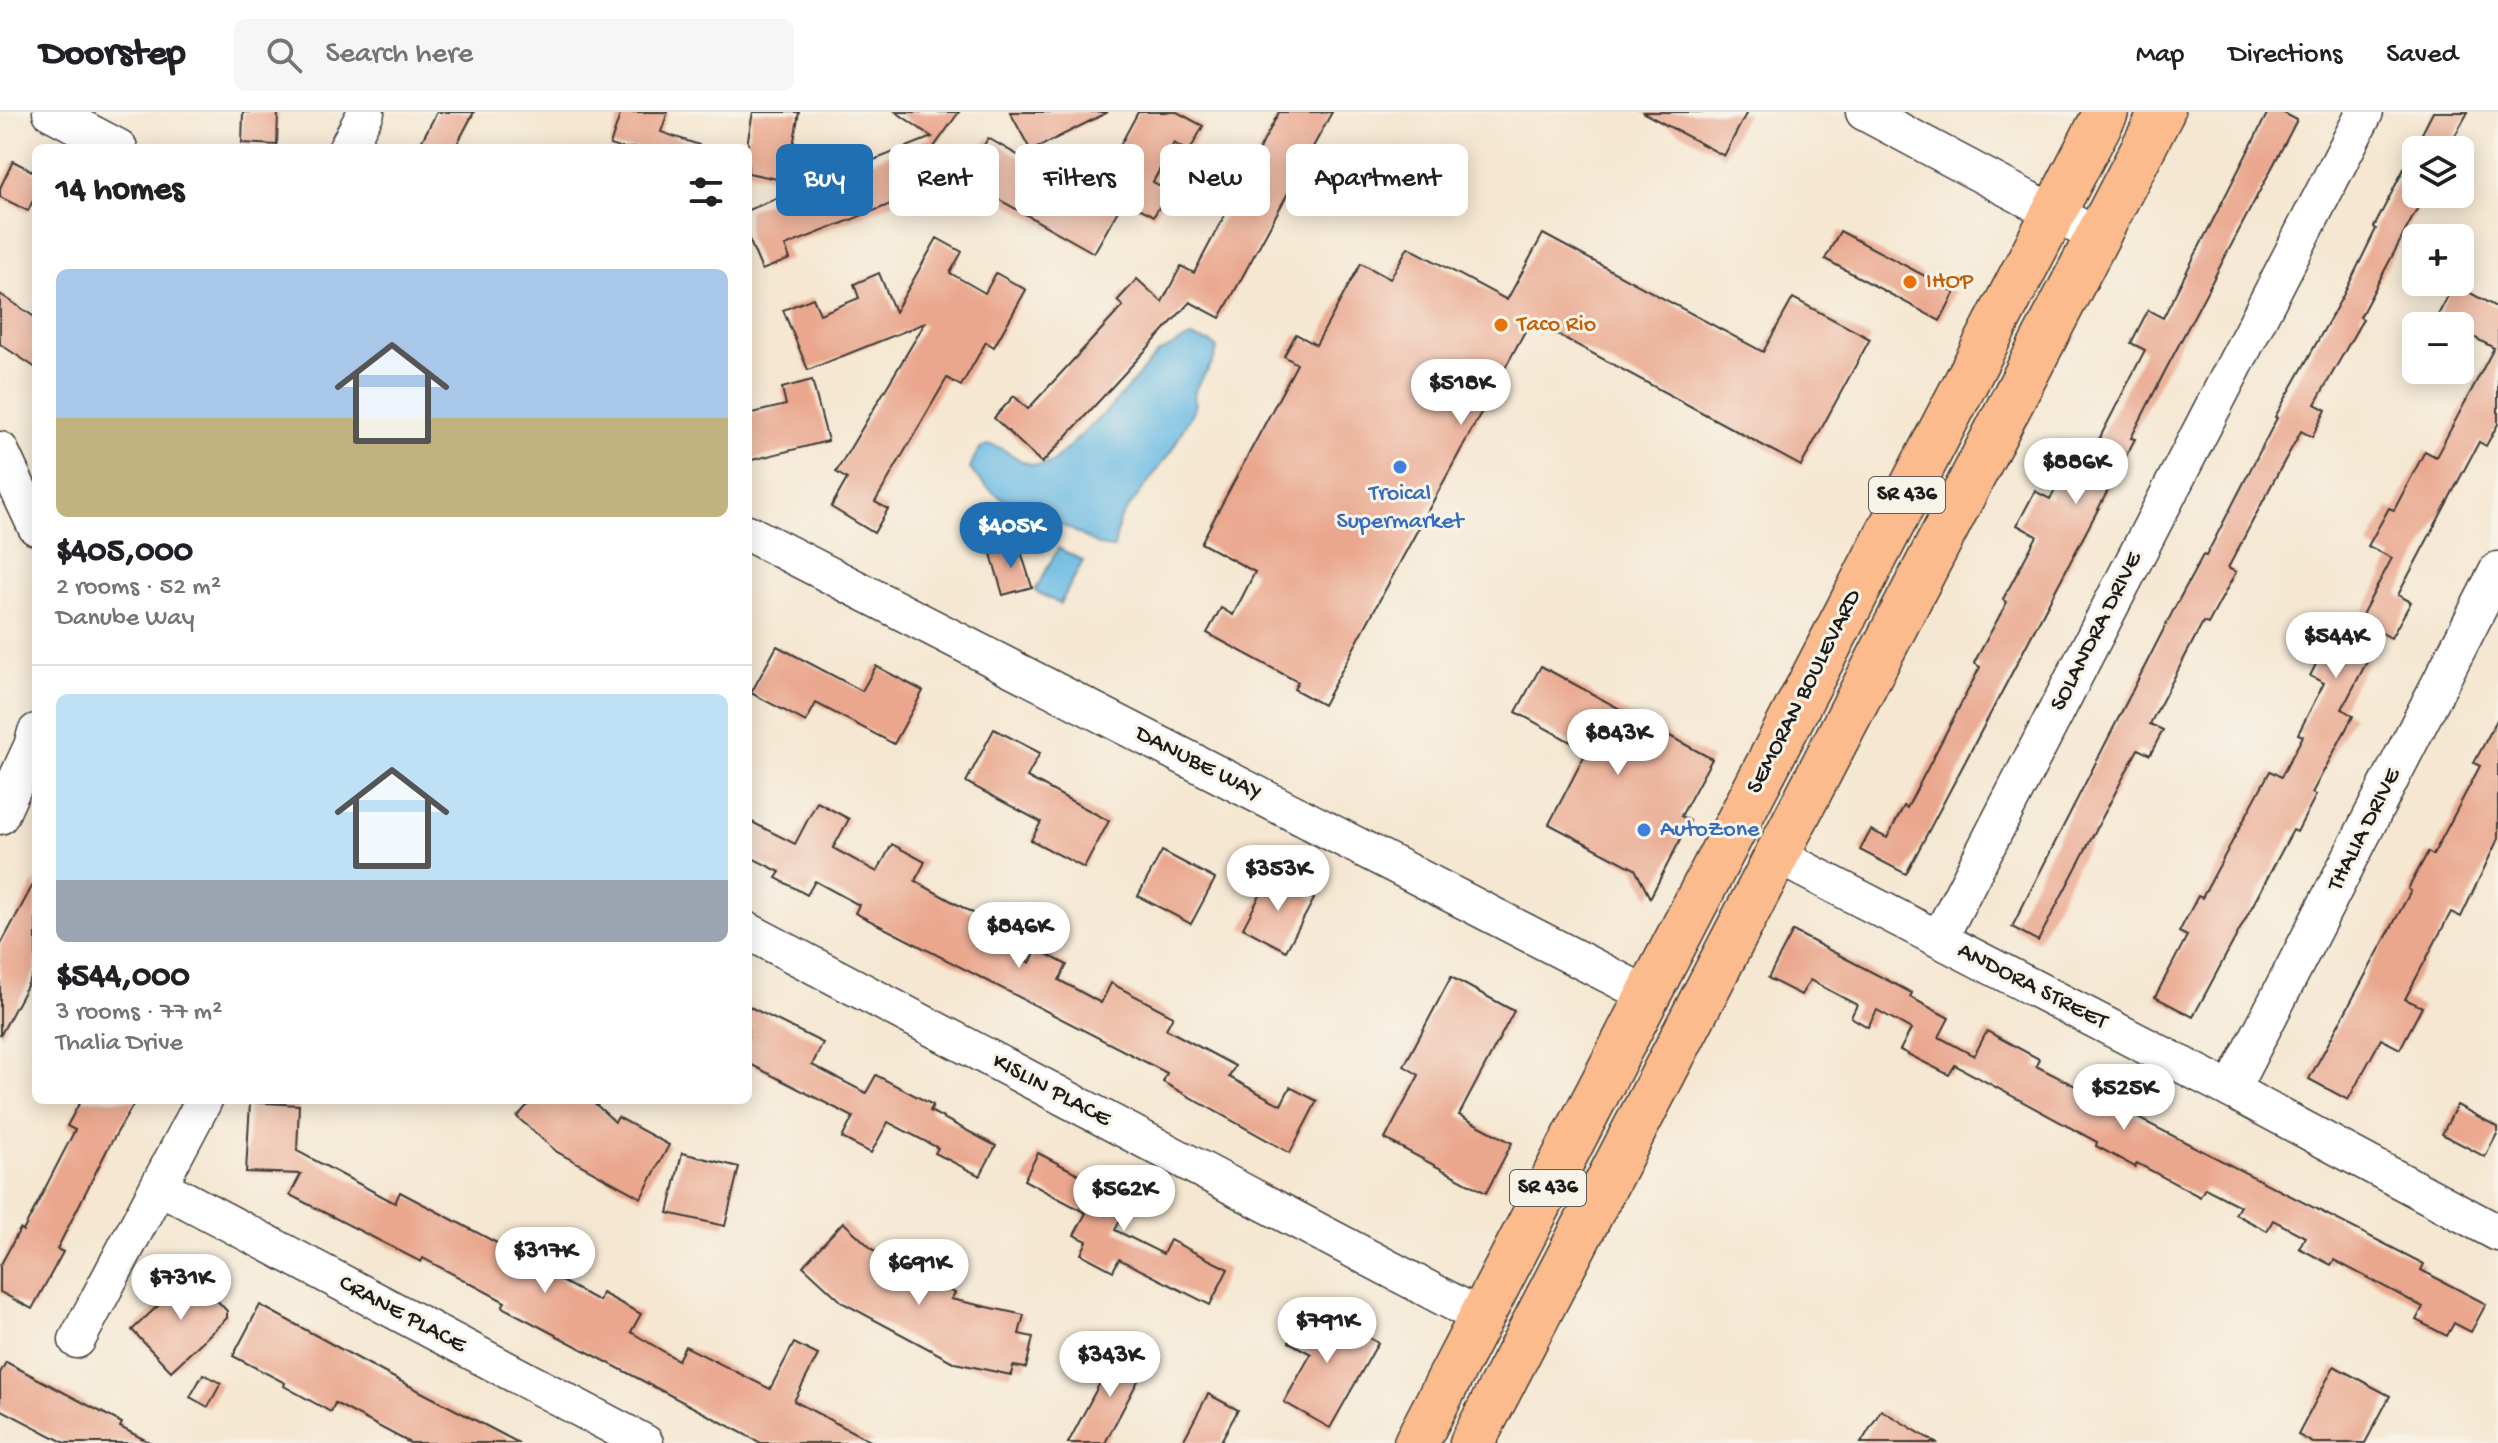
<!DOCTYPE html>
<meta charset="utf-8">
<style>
body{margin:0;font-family:"Gochi Hand",sans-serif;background:#f6f6f6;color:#202124;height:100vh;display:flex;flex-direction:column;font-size:30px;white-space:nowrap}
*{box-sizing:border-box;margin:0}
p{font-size:26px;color:#757577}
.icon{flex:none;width:44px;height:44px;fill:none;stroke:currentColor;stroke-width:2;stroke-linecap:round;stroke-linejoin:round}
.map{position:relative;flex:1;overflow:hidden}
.panel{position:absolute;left:32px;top:32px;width:720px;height:960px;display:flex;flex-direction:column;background:#fff;border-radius:12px;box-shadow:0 4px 20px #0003}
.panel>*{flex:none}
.guide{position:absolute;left:776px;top:32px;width:760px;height:72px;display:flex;gap:16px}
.controls{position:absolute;left:2402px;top:24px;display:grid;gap:16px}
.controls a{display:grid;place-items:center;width:72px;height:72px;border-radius:12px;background:#fff;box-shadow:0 4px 20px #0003;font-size:40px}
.price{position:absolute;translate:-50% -68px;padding:0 18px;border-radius:28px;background:#fff;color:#222;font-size:26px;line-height:52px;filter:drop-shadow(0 2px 4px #0008)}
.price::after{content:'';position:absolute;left:50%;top:48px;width:24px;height:18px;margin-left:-12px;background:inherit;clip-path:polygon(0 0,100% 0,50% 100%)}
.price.selected{background:#1f6fb2;color:#fff}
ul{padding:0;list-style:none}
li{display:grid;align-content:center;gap:16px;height:424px;padding:0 24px}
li+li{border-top:2px solid #e0e0e0}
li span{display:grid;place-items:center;height:248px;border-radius:12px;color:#555}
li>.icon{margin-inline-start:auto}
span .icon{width:144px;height:144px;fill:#fffc;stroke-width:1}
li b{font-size:34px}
h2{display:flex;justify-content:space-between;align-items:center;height:96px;padding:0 24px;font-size:34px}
.chip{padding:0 28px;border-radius:12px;background:#fff;box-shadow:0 4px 20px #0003;font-size:28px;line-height:72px}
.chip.selected{background:#1f6fb2;color:#fff}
header{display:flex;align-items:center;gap:48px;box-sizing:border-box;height:112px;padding:0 40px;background:#fff;border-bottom:2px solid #e0e0e0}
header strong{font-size:38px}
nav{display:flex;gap:44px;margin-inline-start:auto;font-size:28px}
.search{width:560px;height:72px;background:#f6f6f6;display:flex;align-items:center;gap:20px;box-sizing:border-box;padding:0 28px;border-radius:12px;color:#757577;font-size:30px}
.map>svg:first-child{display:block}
</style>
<header>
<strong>Doorstep</strong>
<div class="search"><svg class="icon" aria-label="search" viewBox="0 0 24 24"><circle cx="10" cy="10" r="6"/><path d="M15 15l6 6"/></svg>Search here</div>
<nav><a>Map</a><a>Directions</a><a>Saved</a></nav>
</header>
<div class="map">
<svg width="2498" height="1331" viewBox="0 0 2498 1331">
<rect width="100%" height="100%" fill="#f7f3e8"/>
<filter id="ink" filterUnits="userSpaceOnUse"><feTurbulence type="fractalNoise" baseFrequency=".0125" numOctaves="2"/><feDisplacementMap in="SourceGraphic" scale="16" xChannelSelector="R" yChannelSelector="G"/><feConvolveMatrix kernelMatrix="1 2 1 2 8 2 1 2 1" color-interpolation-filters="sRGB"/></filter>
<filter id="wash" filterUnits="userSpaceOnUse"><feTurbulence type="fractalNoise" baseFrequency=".006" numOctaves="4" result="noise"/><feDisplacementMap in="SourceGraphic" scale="32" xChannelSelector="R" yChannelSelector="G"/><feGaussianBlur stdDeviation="1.8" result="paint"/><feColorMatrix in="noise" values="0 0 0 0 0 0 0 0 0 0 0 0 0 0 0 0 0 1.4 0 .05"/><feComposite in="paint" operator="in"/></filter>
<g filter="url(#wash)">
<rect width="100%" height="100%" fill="#f5e7d1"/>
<g fill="#67bae3" stroke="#426b80" stroke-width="2">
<path d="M 1190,225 L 1209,230 L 1217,236 C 1214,261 1187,272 1196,293 L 1172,338 L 1119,409 L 1114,436 C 1097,437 1084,423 1070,417 C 1030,398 998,394 970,357 C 984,311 1006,344 1027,351 C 1035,354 1045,353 1053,350 L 1111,295 L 1157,242 Z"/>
<path d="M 1058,436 L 1083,449 L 1060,492 L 1035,479 Z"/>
</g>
<g id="blocks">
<g fill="#eaa78e">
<path d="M 243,0 L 278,0 L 277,33 L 242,31 Z"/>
<path d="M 437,0 L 474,0 L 455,36 L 418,36 Z"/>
<path d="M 621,0 L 668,0 L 661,20 L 699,33 L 699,36 L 620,36 L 610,33 Z"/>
<path d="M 753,0 L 799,0 L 787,69 L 748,61 L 748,27 Z"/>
<path d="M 896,0 L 959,0 L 929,42 L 947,86 L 917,98 L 911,84 L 785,134 L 790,147 L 762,158 L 748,125 L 748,98 L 932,25 Z"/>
<path d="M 1010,0 L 1108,0 L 1031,39 Z"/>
<path d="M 1138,0 L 1177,0 L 1203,14 L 1189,40 L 1174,31 L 1153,70 L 1168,79 L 1154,104 L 1124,88 L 1094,141 L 991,83 L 985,94 L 963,81 L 964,79 L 956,82 L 988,26 L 1092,86 Z"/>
<path d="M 1279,0 L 1332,0 L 1220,206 L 1190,190 L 1042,351 L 994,306 L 1014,284 L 1028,297 L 1123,194 L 1117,189 L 1137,167 L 1162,190 L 1181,154 L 1194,161 Z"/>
<path d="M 1642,0 L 1747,0 L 1724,44 Z"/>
<path d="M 2268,0 L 2282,0 L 2297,8 L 2164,261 L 2131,326 L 2135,327 L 1906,762 L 1860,738 L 1871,718 L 1887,726 L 1904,694 L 1907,696 L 1980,555 L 1974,551 L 2007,490 L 2003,487 L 2037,424 L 2017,413 L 2035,379 L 2050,387 L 2081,328 L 2095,335 L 2145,238 L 2131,231 L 2148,198 L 2163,206 Z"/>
<path d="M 2433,0 L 2468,0 L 2447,38 L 2416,38 L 2416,82 L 2425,82 L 2360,205 L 2363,207 L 2315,292 L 2326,298 L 2312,325 L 2301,319 L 2272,372 L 2228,456 L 2236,460 L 2208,512 L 2203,510 L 2150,612 L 2163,618 L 2150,643 L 2138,637 L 2038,829 L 2012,815 L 2175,495 L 2203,443 L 2206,444 L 2277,306 L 2275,305 L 2345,180 L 2376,117 L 2374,115 Z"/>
<path d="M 13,49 L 36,61 L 36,82 L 28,99 L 0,85 L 0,76 Z"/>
<path d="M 1840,119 L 1955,180 L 1940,209 L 1825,147 Z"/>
<path d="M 1543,122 L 1763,240 L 1793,186 L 1870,227 L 1801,354 L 1531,208 L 1323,593 L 1294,577 L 1298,570 L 1207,521 L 1221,496 L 1233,503 L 1255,460 L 1201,431 L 1297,252 L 1284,244 L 1296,222 L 1316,233 L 1361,151 L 1390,167 L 1408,135 L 1507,188 Z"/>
<path d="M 937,126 L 962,140 L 950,161 L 985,181 L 996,161 L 1026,178 L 994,235 L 986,230 L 961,274 L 947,266 L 875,390 L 888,397 L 874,421 L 831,395 L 847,367 L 836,360 L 925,211 L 808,258 L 783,198 L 813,186 L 820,202 L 859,186 L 854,172 L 879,161 L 895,200 Z"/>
<path d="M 2454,172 L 2498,196 L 2498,312 L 2486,334 L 2479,330 L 2398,483 L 2411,490 L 2391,526 L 2382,521 L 2342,597 L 2353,604 L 2312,681 L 2316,683 L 2297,720 L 2293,718 L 2193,905 L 2155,885 L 2187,824 L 2179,820 L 2198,784 L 2202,786 L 2270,659 L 2281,665 L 2303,624 L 2298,622 L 2324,571 L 2310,564 L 2329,526 L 2345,535 L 2392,446 L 2368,434 L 2389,396 L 2394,398 L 2425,339 L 2436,345 L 2494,236 L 2460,218 L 2460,214 L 2453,214 L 2437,205 Z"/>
<path d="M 0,182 L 36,206 L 36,256 L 0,232 Z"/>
<path d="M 812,268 L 828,329 L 748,349 L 748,302 L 786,293 L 782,276 Z"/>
<path d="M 1019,433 L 1032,475 L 1003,483 L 991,442 Z"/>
<path d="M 777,534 L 862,579 L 876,554 L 923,579 L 894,632 L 816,591 L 806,610 L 751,581 Z"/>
<path d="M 1541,554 L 1712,647 L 1681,704 L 1690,709 L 1650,786 L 1635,757 L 1549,712 L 1587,639 L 1516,600 Z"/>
<path d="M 2498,606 L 2498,727 L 2461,805 L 2451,800 L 2405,887 L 2422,895 L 2400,937 L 2381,927 L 2348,988 L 2309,967 L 2411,779 L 2408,777 L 2428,740 L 2433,743 L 2480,654 L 2474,651 Z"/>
<path d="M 994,617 L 1040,641 L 1027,665 L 1109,709 L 1084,756 L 1031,728 L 1041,710 L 966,670 Z"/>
<path d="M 817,690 L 849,707 L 833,736 L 877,760 L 892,732 L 925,750 L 915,769 L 1000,816 L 992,831 L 1030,851 L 1037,837 L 1067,853 L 1059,868 L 1101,891 L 1111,871 L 1173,904 L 1166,917 L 1235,954 L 1229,965 L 1281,993 L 1290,975 L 1317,989 L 1290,1041 L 1163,970 L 1167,961 L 855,801 L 859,793 L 815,769 L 807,783 L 776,766 L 780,760 L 748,744 L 748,708 L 795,732 Z"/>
<path d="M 1162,739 L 1215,767 L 1191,812 L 1138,784 Z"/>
<path d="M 1270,764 L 1314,787 L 1286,839 L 1243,816 Z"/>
<path d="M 36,767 L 36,857 L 0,924 L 0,834 Z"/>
<path d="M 1793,819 L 1912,881 L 1910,885 L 1949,906 L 1939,925 L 1974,944 L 1987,919 L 2039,947 L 2036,954 L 2424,1152 L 2421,1158 L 2486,1192 L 2471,1220 L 2454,1211 L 2447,1224 L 2416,1208 L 2423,1195 L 2334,1148 L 2331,1153 L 2299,1136 L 2305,1125 L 2273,1108 L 2267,1119 L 2235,1102 L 2240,1094 L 2205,1076 L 2200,1085 L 2137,1051 L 2135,1055 L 2096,1034 L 2097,1030 L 1955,953 L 1949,963 L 1900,938 L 1911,917 L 1877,898 L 1868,915 L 1851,905 L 1857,893 L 1810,868 L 1801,883 L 1768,866 Z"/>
<path d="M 1451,865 L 1514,899 L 1459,1003 L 1512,1031 L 1486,1081 L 1385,1027 L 1419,963 L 1404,954 Z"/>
<path d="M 748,894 L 823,931 L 812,953 L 866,981 L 876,963 L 933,993 L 930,999 L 996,1034 L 980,1064 L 935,1041 L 938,1036 L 888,1010 L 871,1041 L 842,1026 L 853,1005 L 748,951 Z"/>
<path d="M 81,988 L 136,988 L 108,1036 L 57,1137 L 63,1140 L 32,1197 L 0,1180 L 0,1154 L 20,1117 L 23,1119 L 75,1018 L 67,1014 Z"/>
<path d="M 532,988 L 591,988 L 615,1010 L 618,1005 L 669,1033 L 641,1086 L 557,1040 L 517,1005 Z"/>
<path d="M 250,990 L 299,993 L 297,1039 L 395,1091 L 400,1080 L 516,1141 L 515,1144 L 599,1189 L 602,1181 L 641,1202 L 631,1220 L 678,1248 L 685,1234 L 770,1277 L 794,1231 L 818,1243 L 794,1289 L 874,1331 L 761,1331 L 502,1195 L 505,1190 L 423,1146 L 421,1150 L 290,1083 L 301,1062 L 246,1060 Z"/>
<path d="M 2457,993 L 2498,1015 L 2498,1020 L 2485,1045 L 2442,1022 Z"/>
<path d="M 682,1041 L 739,1055 L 725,1114 L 668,1101 Z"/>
<path d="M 1038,1041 L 1130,1089 L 1115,1118 L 1163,1142 L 1170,1128 L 1228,1157 L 1210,1193 L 1119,1147 L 1113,1159 L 1081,1142 L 1087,1129 L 1074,1123 L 1086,1101 L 1024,1068 Z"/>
<path d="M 843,1110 L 898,1161 L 902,1153 L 955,1181 L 951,1187 L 1024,1203 L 1019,1222 L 1033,1225 L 1026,1256 L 1013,1254 L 1011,1263 L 955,1251 L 843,1191 L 803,1154 Z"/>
<path d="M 192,1162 L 227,1199 L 227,1206 L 171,1259 L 132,1218 Z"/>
<path d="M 260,1193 L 383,1260 L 519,1331 L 410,1331 L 335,1291 L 331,1300 L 284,1274 L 285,1271 L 233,1244 Z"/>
<path d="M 1310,1193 L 1378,1231 L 1330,1316 L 1284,1290 L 1311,1242 L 1289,1230 Z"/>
<path d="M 1119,1235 L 1148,1250 L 1105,1331 L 1068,1331 Z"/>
<path d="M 6,1250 L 122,1311 L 120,1315 L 151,1331 L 65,1331 L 0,1297 L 0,1261 Z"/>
<path d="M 2334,1254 L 2390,1284 L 2365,1331 L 2313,1331 L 2298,1323 Z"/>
<path d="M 203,1262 L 221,1271 L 208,1295 L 190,1285 Z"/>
<path d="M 1208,1282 L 1238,1298 L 1220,1331 L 1182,1331 Z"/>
<path d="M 1881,1298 L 1936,1331 L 1861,1331 Z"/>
</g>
</g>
</g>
<g filter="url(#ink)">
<use href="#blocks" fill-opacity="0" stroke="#3d3a37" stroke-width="2"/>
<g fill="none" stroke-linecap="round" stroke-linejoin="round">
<defs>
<g id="minor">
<path d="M 51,0 L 119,36"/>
<path d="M 1864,0 L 2097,124"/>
<path d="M 347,36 L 366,0"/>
<path d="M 0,338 L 36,415"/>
<path d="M 748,421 L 1648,883"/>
<path d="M 0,704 L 32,634 L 36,620"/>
<path d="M 1778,744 L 2231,978 L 2498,1121"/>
<path d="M 748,819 L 1481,1205"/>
<path d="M 1939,827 L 2365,0"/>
<path d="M 2231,978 L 2498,458"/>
<path d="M 159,1074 L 645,1331"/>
<path d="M 77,1228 L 204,988"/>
</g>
<g id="major">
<path d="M 1416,1331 L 2106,0"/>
<path d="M 1472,1331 L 2162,0"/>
</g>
</defs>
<use href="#minor" stroke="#3d3a37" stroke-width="39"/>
<use href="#major" stroke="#3d3a37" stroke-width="47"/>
<use href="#minor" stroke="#fff" stroke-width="36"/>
<use href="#major" stroke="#fbbb8c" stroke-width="44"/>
</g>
</g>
<g fill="#e8710a" stroke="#f7f3e8" stroke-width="3">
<circle cx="1910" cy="170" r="8"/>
<circle cx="1501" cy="213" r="8"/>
</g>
<g fill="#3f7fe0" stroke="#f7f3e8" stroke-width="3">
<circle cx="1400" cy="355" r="8"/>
<circle cx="1644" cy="718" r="8"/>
</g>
<g text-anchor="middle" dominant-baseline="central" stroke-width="6" stroke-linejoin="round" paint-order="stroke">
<g fill="#f7f3e8" stroke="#5e5c59" stroke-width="2">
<rect x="1869" y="365" width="76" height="36" rx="6"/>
<rect x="1510" y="1058" width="76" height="36" rx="6"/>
</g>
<g font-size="22" font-weight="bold" fill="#1c1c1c">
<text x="1907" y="383">SR 436</text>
<text x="1548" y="1076">SR 436</text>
</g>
<g font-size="24" fill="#c56008" stroke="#f7f3e8" text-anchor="start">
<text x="1926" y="170">IHOP</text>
<text x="1517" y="213">Taco Rio</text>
</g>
<g font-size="24" fill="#366cbe" stroke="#f7f3e8">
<text x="1400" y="382">Troical<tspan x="1400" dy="28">Supermarket</tspan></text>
<text x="1660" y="718" text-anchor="start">AutoZone</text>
</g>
<g font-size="24" fill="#1c1c1c" stroke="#f7f3e8">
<text transform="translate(2097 520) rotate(-63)">SOLANDRA DRIVE</text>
<text transform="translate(1805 580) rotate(-63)">SEMORAN BOULEVARD</text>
<text transform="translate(1198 652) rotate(27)">DANUBE WAY</text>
<text transform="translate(2365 718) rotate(-63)">THALIA DRIVE</text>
<text transform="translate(2032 875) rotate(27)">ANDORA STREET</text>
<text transform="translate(1051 979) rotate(28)">KISLIN PLACE</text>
<text transform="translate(402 1203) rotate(28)">CRANE PLACE</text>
</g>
</g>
</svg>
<div class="controls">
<a><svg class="icon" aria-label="layers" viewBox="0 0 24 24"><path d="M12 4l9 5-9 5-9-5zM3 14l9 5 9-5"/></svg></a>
<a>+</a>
<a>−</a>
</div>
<b class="price" style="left:1461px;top:315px">$518K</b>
<b class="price" style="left:2076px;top:394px">$886K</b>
<b class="price selected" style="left:1011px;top:458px">$405K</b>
<b class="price" style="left:2336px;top:568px">$544K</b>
<b class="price" style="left:1618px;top:665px">$843K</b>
<b class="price" style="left:1278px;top:801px">$353K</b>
<b class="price" style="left:1019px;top:858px">$846K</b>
<b class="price" style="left:2124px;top:1020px">$525K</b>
<b class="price" style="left:1124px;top:1121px">$562K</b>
<b class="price" style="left:545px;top:1183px">$317K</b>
<b class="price" style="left:919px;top:1195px">$691K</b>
<b class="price" style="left:181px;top:1210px">$731K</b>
<b class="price" style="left:1327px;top:1253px">$791K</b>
<b class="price" style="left:1110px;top:1287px">$343K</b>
<div class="guide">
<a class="chip selected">Buy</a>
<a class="chip">Rent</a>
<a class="chip">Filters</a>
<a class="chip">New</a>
<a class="chip">Apartment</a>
</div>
<section class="panel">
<h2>14 homes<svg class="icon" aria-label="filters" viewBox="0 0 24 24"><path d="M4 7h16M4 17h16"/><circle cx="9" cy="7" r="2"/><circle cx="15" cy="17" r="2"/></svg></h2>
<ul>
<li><span style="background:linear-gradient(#a9c7e8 60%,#c2b280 0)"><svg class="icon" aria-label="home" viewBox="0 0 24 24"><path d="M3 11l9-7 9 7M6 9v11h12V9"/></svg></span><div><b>$405,000</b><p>2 rooms · 52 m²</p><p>Danube Way</p></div></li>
<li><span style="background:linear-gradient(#bfe0f5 75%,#9aa5b1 0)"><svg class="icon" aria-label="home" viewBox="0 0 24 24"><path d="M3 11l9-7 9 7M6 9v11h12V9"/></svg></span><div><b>$544,000</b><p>3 rooms · 77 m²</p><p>Thalia Drive</p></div></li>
</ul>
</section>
</div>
